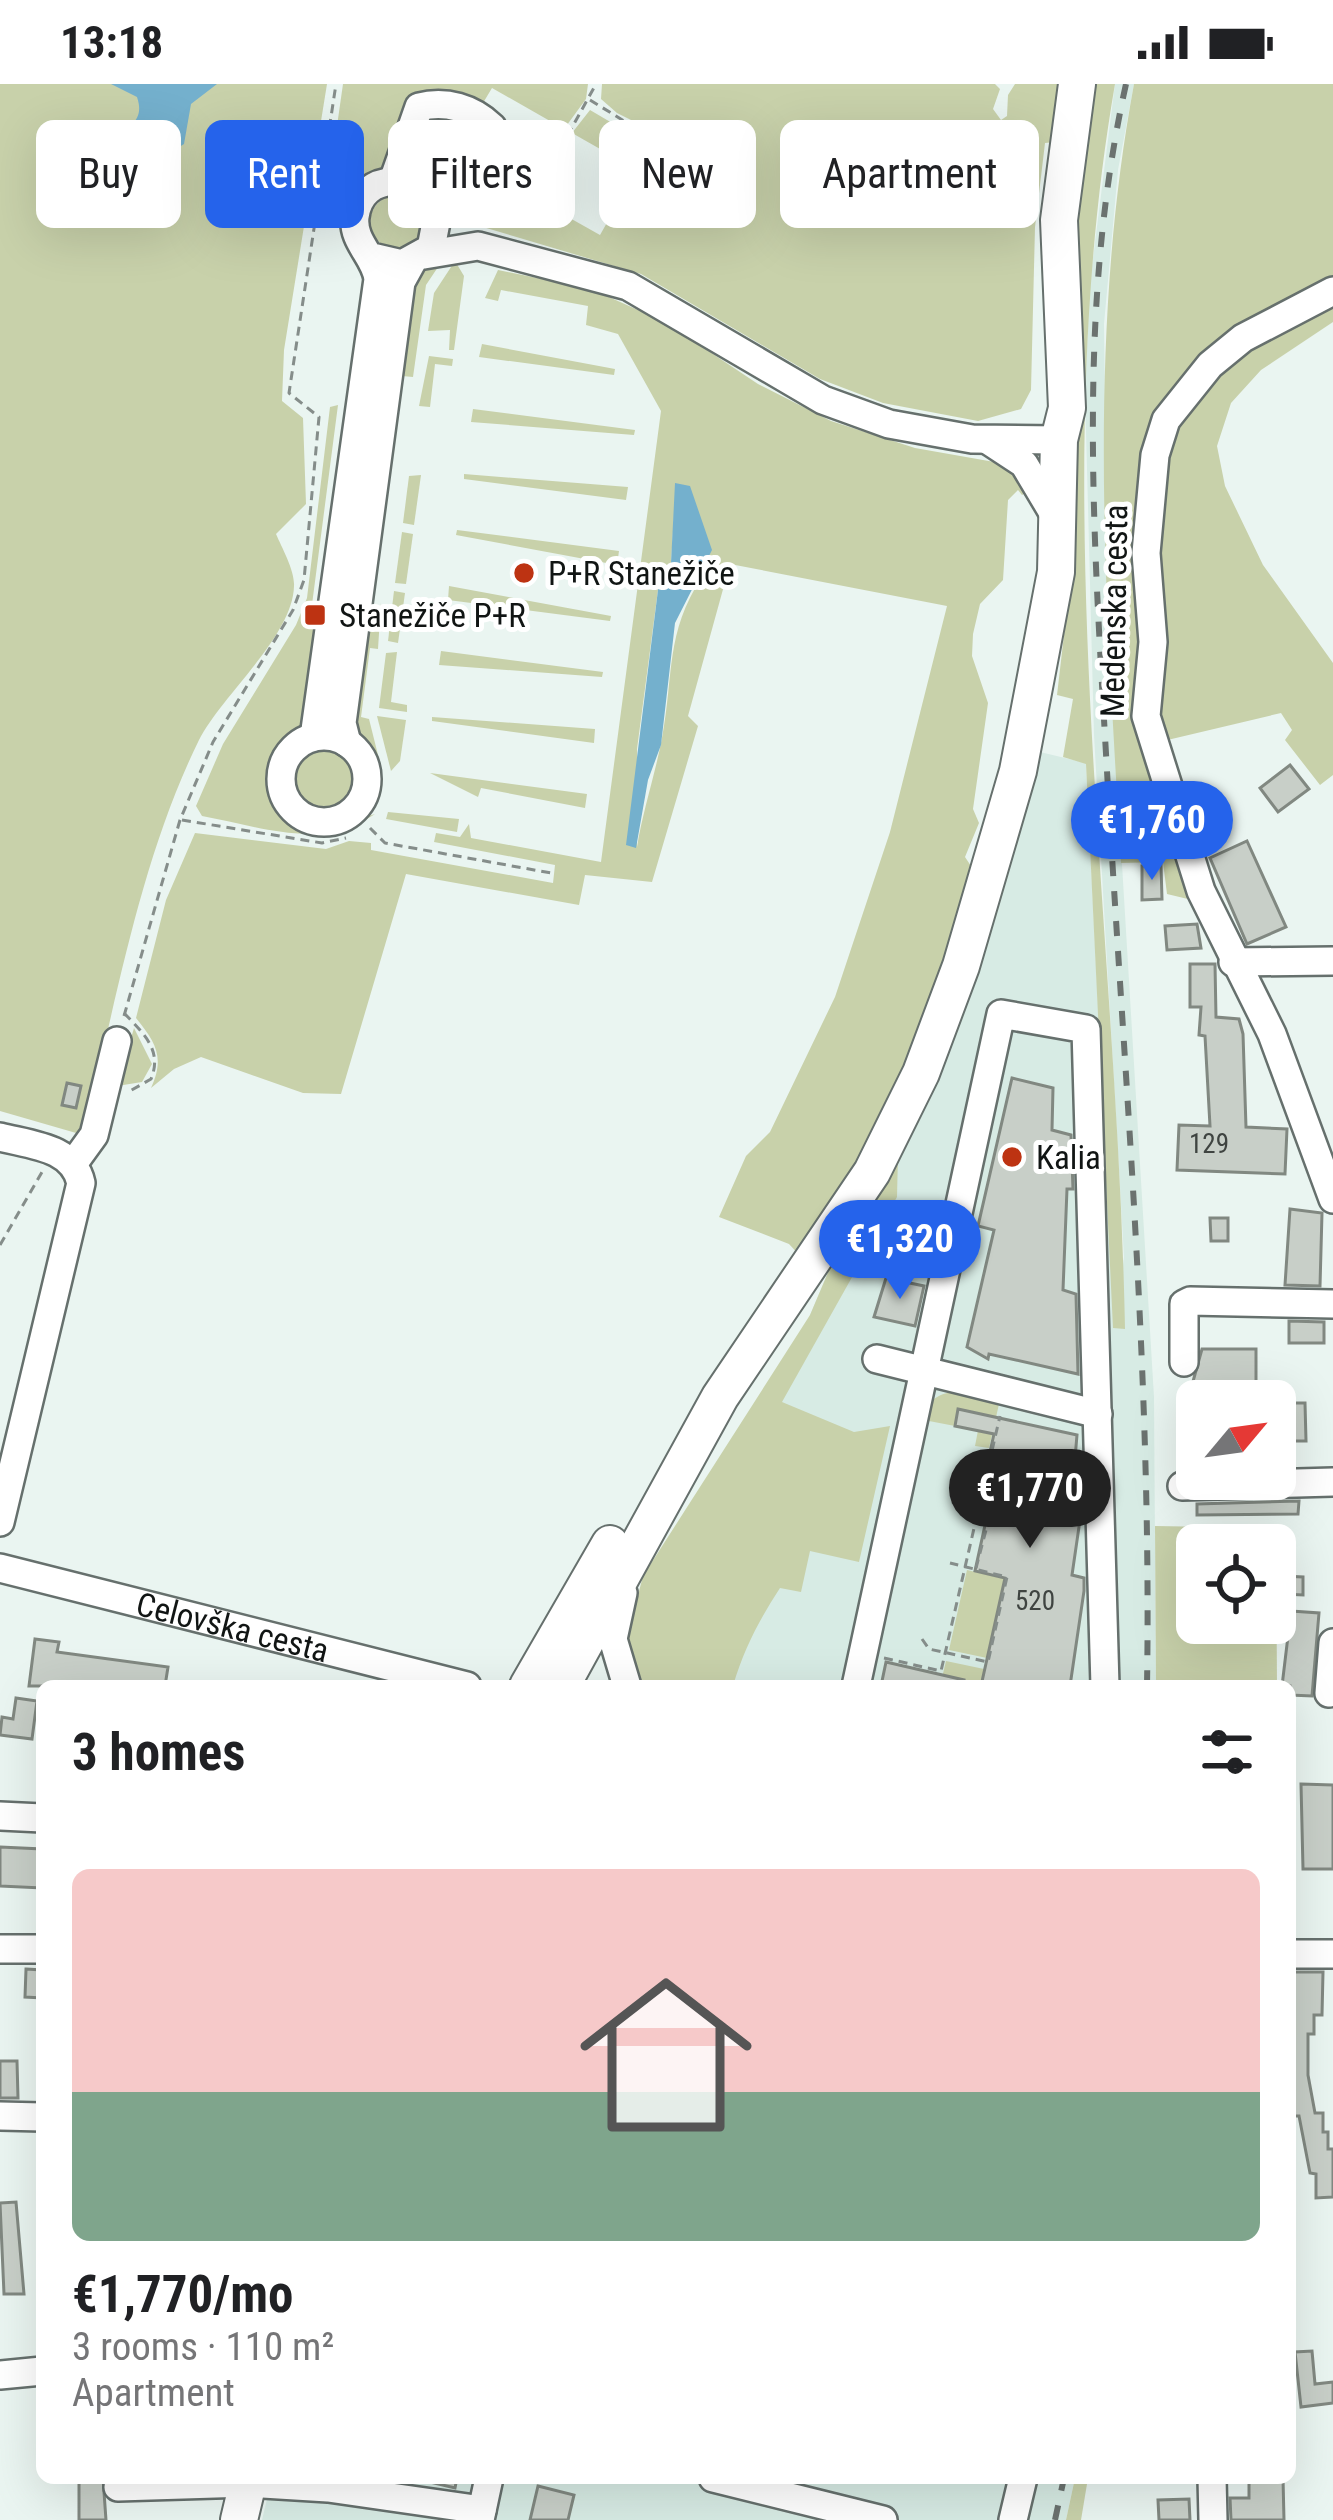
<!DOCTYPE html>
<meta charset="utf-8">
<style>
body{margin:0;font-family:"Roboto Condensed",sans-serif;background:#f2f2f2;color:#202124;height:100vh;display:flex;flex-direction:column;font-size:45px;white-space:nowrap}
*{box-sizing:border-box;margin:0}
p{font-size:39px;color:#757577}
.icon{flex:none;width:66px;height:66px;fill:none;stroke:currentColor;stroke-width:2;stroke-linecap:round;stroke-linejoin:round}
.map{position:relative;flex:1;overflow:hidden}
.panel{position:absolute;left:36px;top:1596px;width:1260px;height:804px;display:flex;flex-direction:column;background:#fff;border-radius:18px;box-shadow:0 12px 48px #0002}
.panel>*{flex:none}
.guide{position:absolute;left:36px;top:36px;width:1263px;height:108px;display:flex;gap:24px}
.needle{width:78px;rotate:61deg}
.controls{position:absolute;left:1176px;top:1296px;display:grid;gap:24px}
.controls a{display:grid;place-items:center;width:120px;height:120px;border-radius:18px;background:#fff;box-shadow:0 12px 48px #0002;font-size:60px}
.price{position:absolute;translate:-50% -102px;padding:0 27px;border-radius:42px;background:#2563eb;color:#fff;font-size:39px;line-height:78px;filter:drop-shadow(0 3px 6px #0008)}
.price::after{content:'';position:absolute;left:50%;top:72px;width:36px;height:27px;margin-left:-18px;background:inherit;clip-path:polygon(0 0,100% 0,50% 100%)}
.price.selected{background:#222;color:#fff}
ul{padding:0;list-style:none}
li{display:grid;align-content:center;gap:24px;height:636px;padding:0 36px}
li span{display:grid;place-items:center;height:372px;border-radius:18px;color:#555}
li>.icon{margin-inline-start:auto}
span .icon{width:216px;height:216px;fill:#fffc;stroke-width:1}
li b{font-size:51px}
h2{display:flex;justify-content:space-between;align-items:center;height:144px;padding:0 36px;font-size:51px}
.chip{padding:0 42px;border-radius:18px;background:#fff;box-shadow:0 12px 48px #0002;font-size:42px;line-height:108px}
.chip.selected{background:#2563eb;color:#fff}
.status{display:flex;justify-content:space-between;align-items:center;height:84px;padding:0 60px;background:#fff;direction:ltr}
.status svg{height:33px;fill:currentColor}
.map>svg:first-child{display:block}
</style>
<div class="status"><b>13:18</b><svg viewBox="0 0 49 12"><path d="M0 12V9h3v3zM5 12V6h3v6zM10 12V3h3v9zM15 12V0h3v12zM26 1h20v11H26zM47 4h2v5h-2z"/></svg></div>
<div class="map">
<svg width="1333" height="2436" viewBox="0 0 1333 2436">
<rect width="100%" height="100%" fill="#eaf5f1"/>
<g fill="#d7ebe4">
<path d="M 1115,0 L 1134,0 L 1118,86 L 1104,240 L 1108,547 L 1154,1313 L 1156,1602 L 653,1602 L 838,1165 L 986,853 L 1040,668 L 1086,679 L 1114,1244 L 1124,1173 L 1094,651 L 1085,309 L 1090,198 Z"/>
<path d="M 272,2394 L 1075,2394 L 1066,2436 L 262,2436 Z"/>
</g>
<g fill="#c8d1aa" fill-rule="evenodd">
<path d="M 0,0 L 327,0 L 284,266 L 282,317 L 303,334 L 306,420 L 276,450 C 282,464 295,487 294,502 C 293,552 222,611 199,656 C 139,778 116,920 83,1051 L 0,1027 Z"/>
<path d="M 343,0 L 588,0 L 586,15 L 564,45 L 492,4 L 483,19 L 414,9 C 405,47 396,78 362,100 L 331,84 Z"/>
<path d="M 602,0 L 995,0 L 1000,5 L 993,25 L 1001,36 L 1007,32 L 1008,11 L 1015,0 L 1064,0 L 1055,58 L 1045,59 L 1035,143 L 1031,306 L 1021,325 L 978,337 L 883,319 L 820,295 L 641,190 L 466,138 L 450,72 L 454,70 C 474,81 480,95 498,110 C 518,125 541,130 564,138 L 568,133 L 600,151 L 637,86 L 572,49 L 590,26 L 675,76 L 683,62 L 617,29 L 601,15 Z"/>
<path d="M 1087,0 L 1115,0 C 1044,410 1117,832 1125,1245 L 1113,1244 L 1086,680 L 1063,673 L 1073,615 L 1057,611 L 1074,465 L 1070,161 Z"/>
<path d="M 1134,0 L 1333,0 L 1333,198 L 1185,292 L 1156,331 L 1143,560 L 1192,816 L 1167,810 L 1163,778 L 1121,779 C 1106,519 1086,258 1134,0 Z"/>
<path d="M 434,52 L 455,132 L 431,93 Z"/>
<circle cx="397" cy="138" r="27"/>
<path d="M 442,177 L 426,201 L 413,293 L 402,292 L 401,232 L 421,186 Z"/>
<path d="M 455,177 L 464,192 L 454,266 L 449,266 L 450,246 L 428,247 L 434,209 Z"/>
<path d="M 498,186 L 591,205 L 665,238 L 758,300 L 831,337 L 915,364 L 1000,379 L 1029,407 L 1022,411 L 1018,406 L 1008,416 L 1003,496 L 980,520 L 973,550 L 972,572 L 988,619 L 973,725 L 979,739 L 965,773 L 977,791 L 887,1036 L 802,1174 L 789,1160 L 719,1133 L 746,1072 L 770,1048 L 835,913 L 890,748 L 947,522 L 730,480 L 688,632 L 698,642 L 652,798 L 585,791 L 579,821 L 406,790 L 341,1010 L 303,1009 L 201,973 L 174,985 L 151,1004 C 165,973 156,959 136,934 L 166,816 L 195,749 L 326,765 L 349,757 L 371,759 L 371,766 L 553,799 L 555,781 L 434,758 L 436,749 L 460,753 L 469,740 L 471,754 L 601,778 L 661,327 L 618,250 L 586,241 L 588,222 L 501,206 L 498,217 L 485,214 ZM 676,400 L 702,493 C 665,549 674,591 662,654 C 655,691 643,726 637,763 L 637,665 L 658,506 L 671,479 Z"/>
<path d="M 1333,212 L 1333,238 L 1261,286 L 1231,319 L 1217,362 L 1225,402 L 1263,481 L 1333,579 L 1333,691 L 1320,701 L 1285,656 L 1292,646 L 1281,629 L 1159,658 C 1153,539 1124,389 1208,291 C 1228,267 1303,231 1333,212 Z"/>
<path d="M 482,260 L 615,285 L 614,291 L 479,273 Z"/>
<path d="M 429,272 L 453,275 L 452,282 L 435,280 L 430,323 L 419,322 Z"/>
<path d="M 338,321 L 310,536 L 318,538 L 305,642 L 274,679 L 276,715 L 293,736 L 322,747 L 375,730 C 322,767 262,743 202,732 L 196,722 L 223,660 L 296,541 L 307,514 L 330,323 Z"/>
<path d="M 473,325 L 635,346 L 634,351 L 471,338 Z"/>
<path d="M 464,390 L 628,403 L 626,416 L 464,395 Z"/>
<path d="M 421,391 L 414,441 L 403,439 L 409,392 Z"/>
<path d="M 457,446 L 619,467 L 617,481 L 456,451 Z"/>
<path d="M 402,448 L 413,450 L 406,500 L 395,499 Z"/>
<path d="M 449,502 L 611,532 L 610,537 L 448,516 Z"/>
<path d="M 394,507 L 405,509 L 398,559 L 388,557 Z"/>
<path d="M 381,518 L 378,565 L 370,564 L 361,633 L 369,635 L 382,687 L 354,649 L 369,545 L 378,545 Z"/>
<path d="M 441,567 L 603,588 L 602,593 L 439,581 Z"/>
<path d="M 397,568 L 391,618 L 407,621 L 407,628 L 379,624 L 386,569 Z"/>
<path d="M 377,632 L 406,636 L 400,677 L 391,687 Z"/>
<path d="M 432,633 L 595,645 L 594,659 L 432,637 Z"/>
<circle cx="324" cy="695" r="28"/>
<path d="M 430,689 L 587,710 L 585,724 L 481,704 L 478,713 Z"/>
<path d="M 388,728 L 459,735 L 457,748 L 386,735 Z"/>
<path d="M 134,944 L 152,980 L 142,998 L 117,1002 Z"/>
<path d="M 898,1071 L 897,1113 L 782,1318 L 854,1348 L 890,1342 L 859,1478 L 810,1467 L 801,1508 L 780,1504 C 761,1533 744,1564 733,1602 L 645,1602 L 630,1579 L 627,1553 L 643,1492 L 810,1231 L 838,1165 Z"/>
<path d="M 952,1308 L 999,1320 L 989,1364 L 975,1362 L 981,1331 L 958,1325 L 955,1342 L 929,1337 L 925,1351 L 920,1350 C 925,1328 926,1312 952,1308 Z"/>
<path d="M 1155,1442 L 1276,1444 L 1277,1602 L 1156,1602 ZM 1275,1461 L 1275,1539 L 1197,1539 L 1197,1461 Z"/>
<path d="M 967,1486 L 1005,1495 L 987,1574 L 949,1566 Z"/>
<path d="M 946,1577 L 984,1585 L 980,1602 L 941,1598 Z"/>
<path d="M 1075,2394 L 1088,2394 L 1081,2436 L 1066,2436 Z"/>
</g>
<g fill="#74b0cd">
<path d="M 111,0 L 217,0 L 191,20 L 184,60 L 165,72 L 170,111 L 162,119 L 142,121 L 127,109 L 138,83 L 124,49 C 136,37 143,31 137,13 Z"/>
<path d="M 675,399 L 690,402 L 712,466 L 675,539 L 661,661 L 648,696 L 636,764 L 626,761 L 658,506 L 671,479 Z"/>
</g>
<g fill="#c8cfc8" stroke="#818881" stroke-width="3">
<path d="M 1290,681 L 1309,705 L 1278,728 L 1260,704 Z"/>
<path d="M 1247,757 L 1286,843 L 1247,860 L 1210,774 Z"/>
<path d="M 1161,781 L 1162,815 L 1142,816 L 1142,782 Z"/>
<path d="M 1197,840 L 1201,864 L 1167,866 L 1165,842 Z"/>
<path d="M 1190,880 L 1215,880 L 1216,933 L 1239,935 L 1243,950 L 1246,1043 L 1287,1045 L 1285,1090 L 1177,1086 L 1179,1041 L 1210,1042 L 1205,952 L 1199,951 L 1201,923 L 1190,923 Z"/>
<path d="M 1012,994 L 1053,1004 L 1052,1046 L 1071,1051 L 1073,1105 L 1067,1105 L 1063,1206 L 1076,1210 L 1078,1290 L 989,1270 L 988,1275 L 967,1263 L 994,1146 L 978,1142 Z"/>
<path d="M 67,999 L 81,1002 L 76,1024 L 62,1021 Z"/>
<path d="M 1290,1125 L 1322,1129 L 1320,1202 L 1285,1201 Z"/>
<path d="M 1210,1134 L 1228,1134 L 1228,1157 L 1211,1157 Z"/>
<path d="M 886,1194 L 924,1202 L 915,1242 L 874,1233 Z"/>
<path d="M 1289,1237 L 1324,1238 L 1324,1259 L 1289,1259 Z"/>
<path d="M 1202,1265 L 1256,1265 L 1256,1301 L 1192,1301 Z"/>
<path d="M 1275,1319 L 1305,1319 L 1306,1357 L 1275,1357 Z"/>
<path d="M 958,1325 L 1077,1351 L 1073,1398 L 1078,1399 L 1072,1427 L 1081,1429 L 1072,1491 L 1084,1494 L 1084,1507 L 1070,1602 L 981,1602 L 1005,1494 L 975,1487 L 987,1432 L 976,1430 L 994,1350 L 955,1342 Z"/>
<path d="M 1299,1417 L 1298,1430 L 1197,1431 L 1197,1420 Z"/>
<path d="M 1283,1492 L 1303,1493 L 1303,1511 L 1283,1510 Z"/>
<path d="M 1291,1527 L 1319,1529 L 1312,1612 L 1290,1611 L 1290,1602 L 1282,1602 Z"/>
<path d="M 35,1555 L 59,1558 L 57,1568 L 168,1583 L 165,1602 L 29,1602 Z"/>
<path d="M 886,1578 L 964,1596 L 963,1602 L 881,1602 Z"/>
<path d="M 16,1614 L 37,1617 L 32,1655 L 0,1651 L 2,1633 L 13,1635 Z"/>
<path d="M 1301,1700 L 1333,1701 L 1333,1785 L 1303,1785 Z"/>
<path d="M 0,1763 L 42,1765 L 42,1804 L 0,1802 Z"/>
<path d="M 26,1885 L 42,1886 L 42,1914 L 25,1913 Z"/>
<path d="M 1290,1888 L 1323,1888 L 1322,1931 L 1314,1931 L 1314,1950 L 1308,1950 L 1308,1991 L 1315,2029 L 1323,2029 L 1323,2048 L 1328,2048 L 1328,2065 L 1333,2065 L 1333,2113 L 1316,2114 L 1316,2090 L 1310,2089 L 1299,2032 L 1292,2032 Z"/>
<path d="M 0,1977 L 17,1977 L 18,2014 L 0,2014 Z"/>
<path d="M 16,2118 L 24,2210 L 4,2210 L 0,2119 Z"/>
<path d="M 1312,2267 L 1315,2300 L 1333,2298 L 1333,2319 L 1301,2323 L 1295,2268 Z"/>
<path d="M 79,2394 L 103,2394 L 106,2436 L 79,2436 Z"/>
<path d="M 413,2394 L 457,2394 L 455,2404 Z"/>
<path d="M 1249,2394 L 1283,2394 L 1284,2436 L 1231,2436 L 1230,2414 L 1249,2414 Z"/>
<path d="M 538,2402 L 574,2411 L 568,2436 L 530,2436 Z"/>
<path d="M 1189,2415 L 1190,2436 L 1159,2436 L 1158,2416 Z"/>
</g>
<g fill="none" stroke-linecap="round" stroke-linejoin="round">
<defs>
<g id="minor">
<path d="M 393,97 L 419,23 C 446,16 472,24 492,43"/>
<path d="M 424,171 L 478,162 L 628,202 L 823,316 L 889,340 L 972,355 L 1059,356"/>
<path d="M 1333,207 L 1243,254 L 1210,281 L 1166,336 L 1155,371 L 1146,469 L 1153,558 L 1146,632 L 1201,807 L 1272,950 L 1333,1115"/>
<path d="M 989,357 L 1024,380 L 1055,432"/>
<circle cx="324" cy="695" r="43"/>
<path d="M 314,653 L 378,195 C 375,172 352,158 355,133 C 361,85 422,89 438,128 L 431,164 L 402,180 L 372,173"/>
<path d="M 347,659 L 342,639 L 401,198 L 412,178"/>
<path d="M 1233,878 L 1333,877"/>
<path d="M 0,1053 C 31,1061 73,1063 81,1099 L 0,1438"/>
<path d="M 73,1080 L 94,1051 L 117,957"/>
<path d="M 877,1275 L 1098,1330"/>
<path d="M 1184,1278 L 1184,1220 L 1190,1217 L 1333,1220"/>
<path d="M 1182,1402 L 1333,1398"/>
<path id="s1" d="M 0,1484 L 467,1602"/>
<path d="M 623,1509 L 613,1555 L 627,1602"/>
<path d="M 856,1602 L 1001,930 L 1086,945 L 1105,1602"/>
<path d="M 1329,1609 L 1333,1559"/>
<path d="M 0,1732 L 42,1734"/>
<path d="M 0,1865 L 42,1865"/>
<path d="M 1290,1870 L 1333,1870"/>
<path d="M 0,2032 L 42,2033"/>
<path d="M 0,2291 L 42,2287"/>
<path d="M 713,2394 L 883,2436"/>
<path d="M 1212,2394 L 1213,2436"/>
<path d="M 118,2403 L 248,2399 L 328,2404 L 482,2426"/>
<path d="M 480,2436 L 489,2394"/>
<path d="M 1013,2436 L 1023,2394"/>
</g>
<g id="major">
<path d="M 528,1602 L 610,1460"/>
<path d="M 561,1602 L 720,1313 L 872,1088 L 921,989 L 961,882 L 1018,687 L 1056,488 L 1059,356 L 1067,324 L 1059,136 L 1077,0"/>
<path d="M 239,2436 L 249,2394"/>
</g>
</defs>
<use href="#minor" stroke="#66706d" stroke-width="32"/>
<use href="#major" stroke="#66706d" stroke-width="40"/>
<g stroke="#858d8a" stroke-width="3" stroke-dasharray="9 6" stroke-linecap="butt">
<path d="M 590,16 L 712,91"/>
<path d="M 553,78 L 596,0"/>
<path d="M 182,736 L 322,759 L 346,754"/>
<path d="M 370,744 L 385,759 L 551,789"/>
<path d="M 124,929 C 143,949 163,966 151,995 L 130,1007"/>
<path d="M 124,932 L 180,736 L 213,658 L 293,526 L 304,496 L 319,333 L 289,309 L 336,0"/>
<path d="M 0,1161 L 42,1088"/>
<path d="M 952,1418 L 991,1427 L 976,1484"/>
<path d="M 922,1555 L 929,1565 L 988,1578 L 1007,1493 L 950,1479"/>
<path d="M 884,1574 L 941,1587 L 1000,1332"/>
</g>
<use href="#minor" stroke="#fff" stroke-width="27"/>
<use href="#major" stroke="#fff" stroke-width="36"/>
<g stroke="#6b726f" stroke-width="6" stroke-dasharray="15 15" stroke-linecap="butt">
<path d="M 1126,0 C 1076,225 1094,459 1107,687 C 1124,991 1152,1297 1147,1602"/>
<path d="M 1055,2436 L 1064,2394"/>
</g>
</g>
<g fill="#bd3312" stroke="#fff" stroke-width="4.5">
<circle cx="524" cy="489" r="12"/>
<rect x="303" y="519" width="24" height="24" rx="6"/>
<circle cx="1012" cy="1073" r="12"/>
</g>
<g text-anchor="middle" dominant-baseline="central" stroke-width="10" stroke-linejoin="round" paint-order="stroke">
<g font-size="27" fill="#3f4441">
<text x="1209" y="1060">129</text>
<text x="1035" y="1517">520</text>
</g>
<g font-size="33" fill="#111514" stroke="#fff" text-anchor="start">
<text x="548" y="489">P+R Stanežiče</text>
<text x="339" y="531">Stanežiče P+R</text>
<text x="1036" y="1073">Kalia</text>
</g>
<g font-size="33" fill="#111514" stroke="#fff">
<text transform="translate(1114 527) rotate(-89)">Medenska cesta</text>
<text stroke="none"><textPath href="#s1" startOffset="240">Celovška cesta</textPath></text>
</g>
</g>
</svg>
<div class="controls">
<a><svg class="needle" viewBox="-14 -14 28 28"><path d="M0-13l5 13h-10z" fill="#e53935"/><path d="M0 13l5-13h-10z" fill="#757577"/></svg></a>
<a><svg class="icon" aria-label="locate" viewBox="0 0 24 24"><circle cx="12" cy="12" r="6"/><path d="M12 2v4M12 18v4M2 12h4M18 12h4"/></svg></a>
</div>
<b class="price" style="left:1152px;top:799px">€1,760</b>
<b class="price" style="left:900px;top:1218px">€1,320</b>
<b class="price selected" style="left:1030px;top:1467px">€1,770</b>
<div class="guide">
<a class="chip">Buy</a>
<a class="chip selected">Rent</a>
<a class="chip">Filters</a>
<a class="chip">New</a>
<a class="chip">Apartment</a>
</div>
<section class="panel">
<h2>3 homes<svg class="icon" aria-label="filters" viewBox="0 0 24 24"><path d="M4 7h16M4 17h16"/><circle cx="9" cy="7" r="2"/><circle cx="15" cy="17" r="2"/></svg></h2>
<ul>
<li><span style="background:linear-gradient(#f6c9c9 60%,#7fa58c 0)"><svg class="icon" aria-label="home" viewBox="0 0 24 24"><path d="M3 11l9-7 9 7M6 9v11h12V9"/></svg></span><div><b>€1,770/mo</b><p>3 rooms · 110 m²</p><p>Apartment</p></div></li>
</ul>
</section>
</div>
